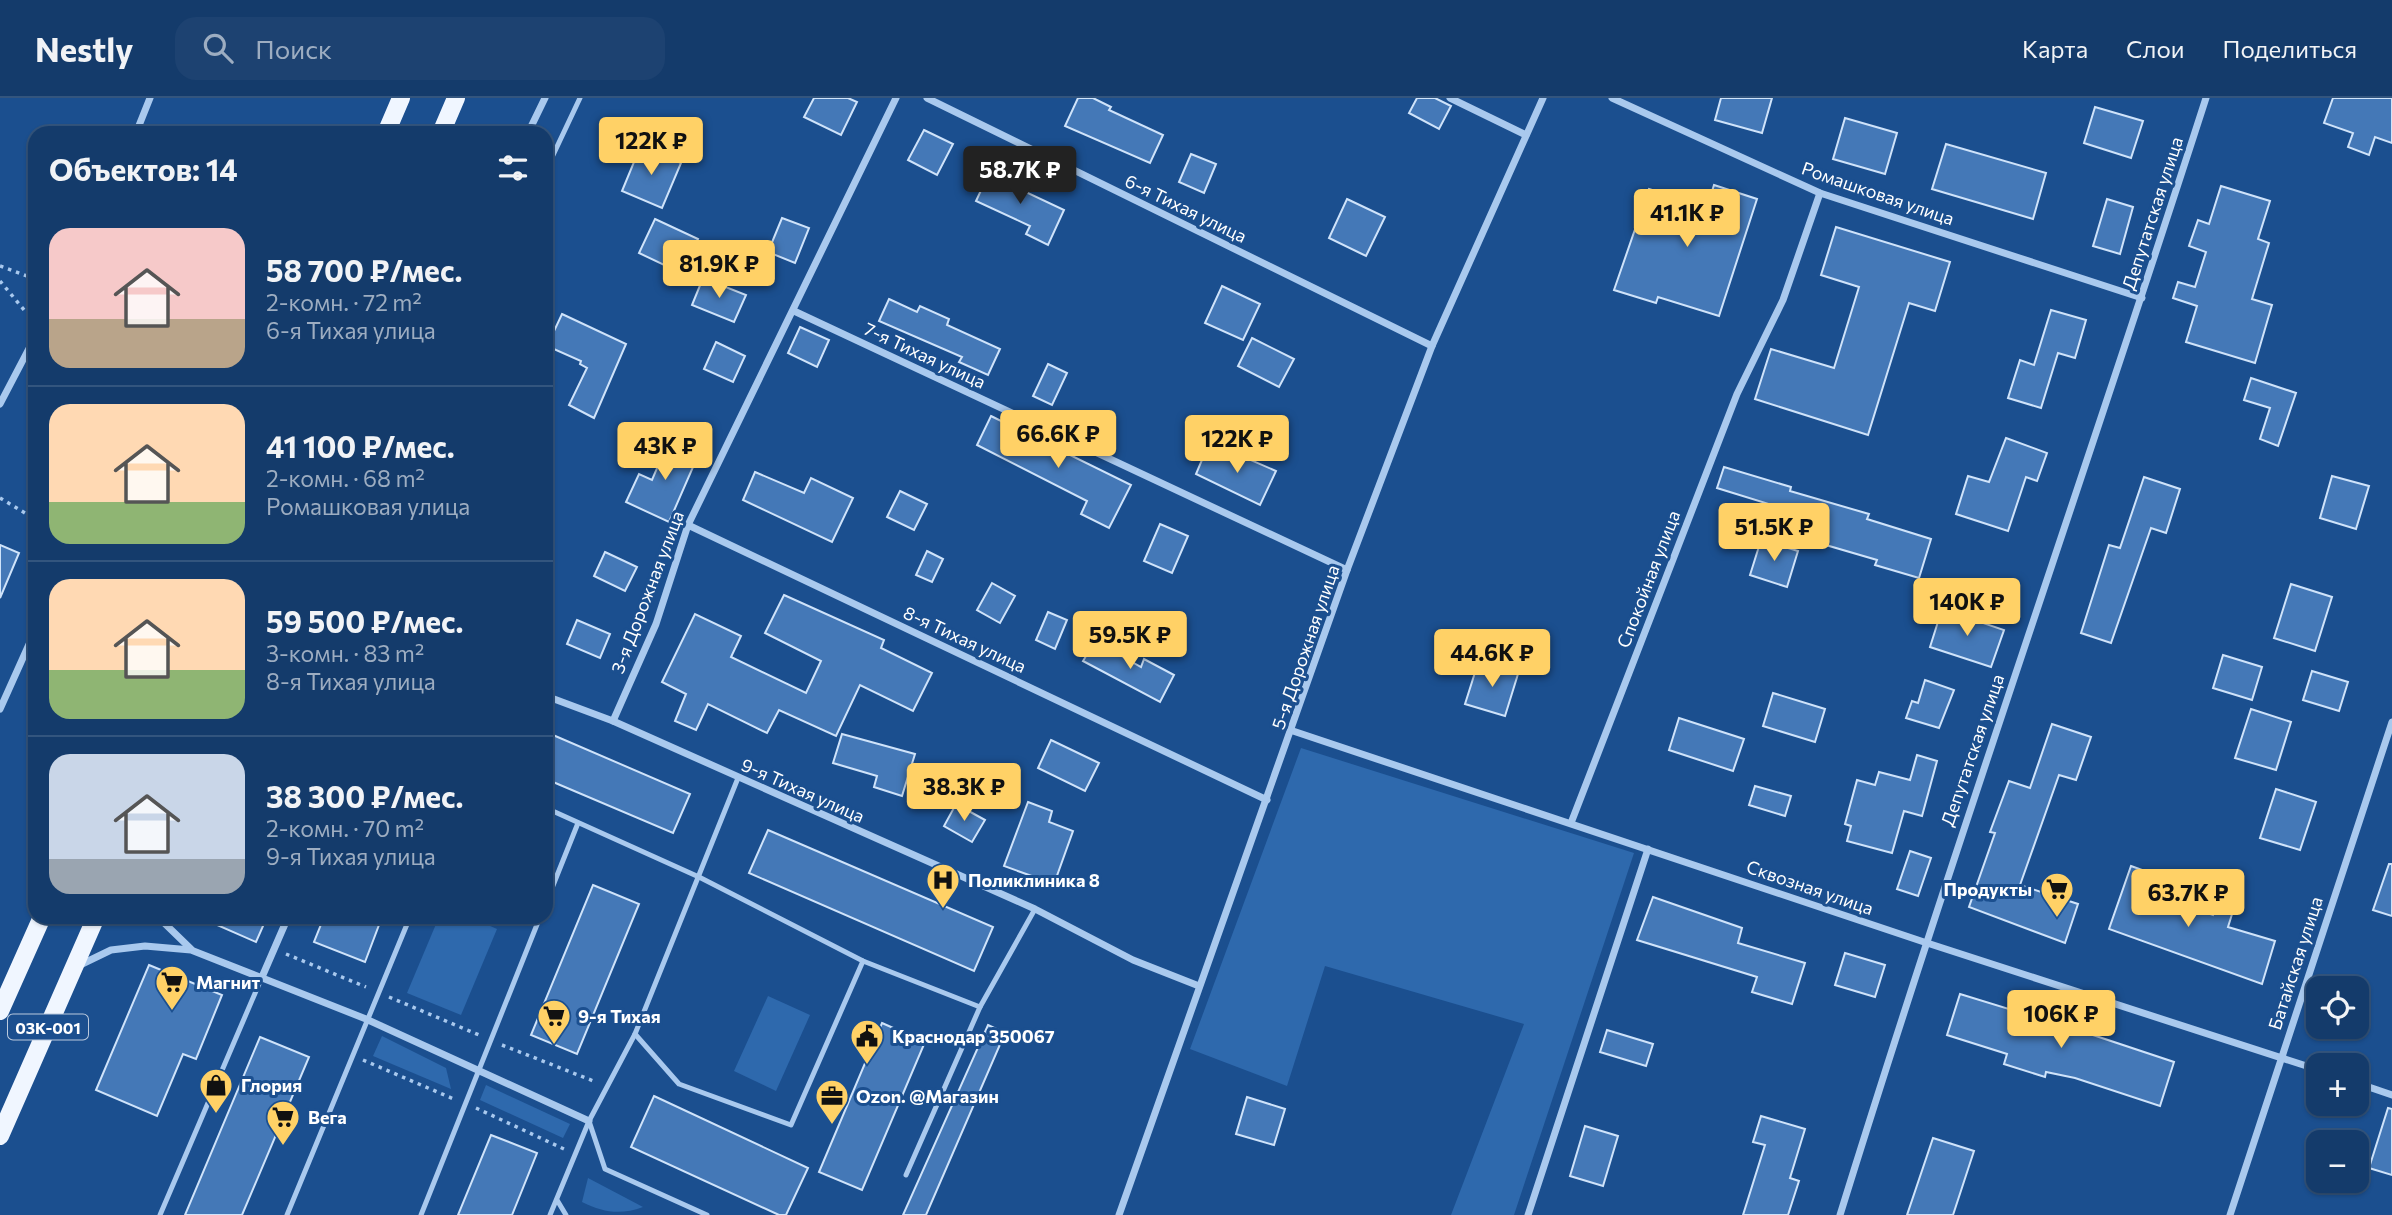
<!DOCTYPE html>
<html lang="ru">
<meta charset="utf-8">
<style>
body{margin:0;font-family:Commissioner,sans-serif;background:#1d4271;color:#f1f3f6;height:100vh;display:flex;flex-direction:column;font-size:26px;white-space:nowrap}
*{box-sizing:border-box;margin:0}
p{font-size:23px;color:#9dadc1}
.icon{flex:none;width:38px;height:38px;fill:none;stroke:currentColor;stroke-width:2;stroke-linecap:round;stroke-linejoin:round}
.map{position:relative;flex:1;overflow:hidden}
.side{position:absolute;left:28px;top:28px;width:525px;height:798px;display:flex;flex-direction:column;background:#143b6b;border-radius:21px;box-shadow:0 2px 5px #0004,0 0 0 2px #33557e}
.side>*{flex:none}
.controls{position:absolute;left:2306px;top:878px;display:grid;gap:14px}
.controls a{display:grid;place-items:center;width:63px;height:63px;border-radius:14px;background:#143b6b;box-shadow:0 2px 5px #0004,0 0 0 2px #33557e;font-size:35px}
.price{position:absolute;translate:-50% -60px;padding:0 16px;border-radius:7px;background:#ffd166;color:#111;font-size:23px;line-height:46px;filter:drop-shadow(0 2px 4px #0008)}
.price::after{content:'';position:absolute;left:50%;top:42px;width:21px;height:16px;margin-left:-10px;background:inherit;clip-path:polygon(0 0,100% 0,50% 100%)}
.price.current{background:#222;color:#fff}
ul{padding:0;list-style:none}
li{display:flex;align-items:center;gap:21px;height:175px;padding:0 21px}
li+li{border-top:2px solid #33557e}
li span{display:grid;place-items:center;flex:none;width:196px;height:140px;border-radius:21px;color:#555}
li>.icon{margin-inline-start:auto}
span .icon{width:84px;height:84px;fill:#fffc;stroke-width:1}
li b{font-size:30px}
h2{display:flex;justify-content:space-between;align-items:center;height:84px;padding:0 21px;font-size:30px}
header{display:flex;align-items:center;gap:42px;box-sizing:border-box;height:98px;padding:0 35px;background:#143b6b;border-bottom:2px solid #33557e}
header strong{font-size:33px}
nav{display:flex;gap:38px;margin-inline-start:auto;font-size:24px}
.search{width:490px;height:63px;background:#1d4271;display:flex;align-items:center;gap:18px;box-sizing:border-box;padding:0 24px;border-radius:21px;color:#9dadc1;font-size:26px}
.map>svg:first-child{display:block}
</style>
<header>
<strong>Nestly</strong>
<div class="search"><svg class="icon" aria-label="search" viewBox="0 0 24 24"><circle cx="10" cy="10" r="6"/><path d="M15 15l6 6"/></svg>Поиск</div>
<nav><a>Карта</a><a>Слои</a><a>Поделиться</a></nav>
</header>
<div class="map">
<svg width="2392" height="1117" viewBox="0 0 2392 1117">
<rect width="100%" height="100%" fill="#1b4f8f"/>
<g fill="#2e69ad">
<path d="M 1301,650 L 1634,755 L 1514,1117 L 1451,1117 L 1524,926 L 1325,868 L 1287,988 L 1190,951 Z"/>
<path d="M 439,819 L 470,819 L 497,831 L 461,917 L 407,895 Z"/>
<path d="M 768,898 L 810,917 L 776,993 L 734,973 Z"/>
<path d="M 382,938 L 446,970 L 451,991 L 373,958 Z"/>
<path d="M 486,987 L 570,1026 L 563,1040 L 480,1002 Z"/>
<path d="M 588,1080 L 643,1109 C 621,1117 604,1115 582,1104 Z"/>
</g>
<g fill="#4478b7" stroke="#cfe3fa" stroke-width="2">
<path d="M 814,0 L 848,0 L 857,4 L 841,37 L 804,19 Z"/>
<path d="M 1078,0 L 1093,0 L 1111,9 L 1109,12 L 1163,37 L 1150,65 L 1065,28 Z"/>
<path d="M 1417,0 L 1435,0 L 1451,8 L 1439,31 L 1409,15 Z"/>
<path d="M 1721,0 L 1772,0 L 1762,35 L 1715,22 Z"/>
<path d="M 2333,0 L 2392,0 L 2392,45 L 2375,39 L 2369,57 L 2348,49 L 2353,35 L 2324,25 Z"/>
<path d="M 2095,9 L 2143,23 L 2131,60 L 2084,45 Z"/>
<path d="M 1845,20 L 1897,35 L 1885,76 L 1833,61 Z"/>
<path d="M 924,32 L 953,46 L 937,77 L 908,62 Z"/>
<path d="M 1946,46 L 2046,75 L 2033,121 L 1932,91 Z"/>
<path d="M 641,47 L 681,65 L 662,110 L 622,93 Z"/>
<path d="M 1191,56 L 1216,66 L 1204,95 L 1179,84 Z"/>
<path d="M 991,71 L 1017,83 L 1015,89 L 1064,112 L 1048,147 L 1026,136 L 1030,128 L 976,103 Z"/>
<path d="M 1714,87 L 1757,101 L 1719,218 L 1658,199 L 1656,205 L 1614,192 L 1649,91 L 1707,109 Z"/>
<path d="M 2221,88 L 2270,103 L 2258,141 L 2269,145 L 2252,201 L 2272,207 L 2255,265 L 2186,244 L 2197,208 L 2173,200 L 2178,184 L 2195,189 L 2206,154 L 2189,148 L 2198,122 L 2209,126 Z"/>
<path d="M 1347,101 L 1385,119 L 1366,158 L 1329,140 Z"/>
<path d="M 2107,101 L 2133,109 L 2120,156 L 2093,148 Z"/>
<path d="M 782,120 L 809,130 L 795,165 L 768,154 Z"/>
<path d="M 655,121 L 698,141 L 681,175 L 639,155 Z"/>
<path d="M 1836,129 L 1950,164 L 1935,213 L 1909,205 L 1868,337 L 1755,301 L 1771,251 L 1834,270 L 1859,189 L 1821,177 Z"/>
<path d="M 703,180 L 746,197 L 734,224 L 692,207 Z"/>
<path d="M 1222,188 L 1260,206 L 1243,242 L 1205,225 Z"/>
<path d="M 889,201 L 917,214 L 920,208 L 949,221 L 947,227 L 1000,251 L 988,277 L 959,264 L 962,259 L 879,223 Z"/>
<path d="M 2051,212 L 2086,222 L 2075,260 L 2058,255 L 2041,310 L 2008,300 L 2020,262 L 2034,267 Z"/>
<path d="M 562,216 L 626,246 L 594,320 L 569,307 L 587,270 L 580,266 L 581,263 L 547,248 Z"/>
<path d="M 800,229 L 829,242 L 817,269 L 788,255 Z"/>
<path d="M 1252,240 L 1294,261 L 1279,289 L 1238,268 Z"/>
<path d="M 716,244 L 745,258 L 733,284 L 704,271 Z"/>
<path d="M 1048,266 L 1067,275 L 1052,307 L 1033,298 Z"/>
<path d="M 2251,280 L 2296,295 L 2278,348 L 2260,341 L 2270,310 L 2244,302 Z"/>
<path d="M 991,318 L 1131,387 L 1109,430 L 1081,416 L 1087,403 L 977,347 Z"/>
<path d="M 670,340 L 700,353 L 669,424 L 626,404 L 639,376 L 652,382 Z"/>
<path d="M 2006,340 L 2047,355 L 2037,383 L 2026,379 L 2008,433 L 1956,416 L 1968,378 L 1989,384 Z"/>
<path d="M 1207,350 L 1241,365 L 1244,359 L 1276,373 L 1260,407 L 1196,376 Z"/>
<path d="M 1724,369 L 1791,389 L 1790,393 L 1869,416 L 1867,421 L 1931,441 L 1919,480 L 1875,467 L 1877,462 L 1795,438 L 1801,416 L 1717,390 Z"/>
<path d="M 755,374 L 804,395 L 811,380 L 853,400 L 832,444 L 743,402 Z"/>
<path d="M 2332,378 L 2369,388 L 2356,431 L 2320,420 Z"/>
<path d="M 2144,379 L 2180,391 L 2166,435 L 2151,430 L 2111,545 L 2081,535 L 2109,447 L 2120,450 Z"/>
<path d="M 900,393 L 927,406 L 914,432 L 887,419 Z"/>
<path d="M 1160,426 L 1188,438 L 1172,475 L 1144,463 Z"/>
<path d="M 1761,442 L 1798,453 L 1787,489 L 1750,477 Z"/>
<path d="M 0,447 L 19,455 L 0,500 Z"/>
<path d="M 927,453 L 943,461 L 932,484 L 916,477 Z"/>
<path d="M 605,454 L 637,469 L 625,493 L 594,478 Z"/>
<path d="M 992,485 L 1015,498 L 1000,525 L 977,512 Z"/>
<path d="M 2291,486 L 2332,499 L 2315,553 L 2274,540 Z"/>
<path d="M 784,497 L 884,542 L 881,550 L 932,575 L 913,613 L 860,587 L 836,638 L 779,612 L 767,635 L 708,606 L 696,632 L 675,623 L 686,596 L 662,584 L 695,516 L 741,538 L 731,559 L 806,595 L 821,563 L 765,535 Z"/>
<path d="M 1942,511 L 2004,532 L 1991,569 L 1930,549 Z"/>
<path d="M 1048,514 L 1067,522 L 1055,551 L 1036,542 Z"/>
<path d="M 577,522 L 610,536 L 600,560 L 567,546 Z"/>
<path d="M 1095,543 L 1141,569 L 1144,561 L 1174,577 L 1160,604 L 1083,563 Z"/>
<path d="M 2223,557 L 2262,569 L 2252,602 L 2213,590 Z"/>
<path d="M 1478,565 L 1518,576 L 1505,618 L 1465,606 Z"/>
<path d="M 2312,573 L 2348,584 L 2339,613 L 2303,602 Z"/>
<path d="M 1925,582 L 1954,592 L 1939,630 L 1906,620 L 1912,603 L 1918,605 Z"/>
<path d="M 1773,595 L 1825,611 L 1815,644 L 1763,628 Z"/>
<path d="M 2251,611 L 2291,624 L 2276,672 L 2235,660 Z"/>
<path d="M 1679,620 L 1744,641 L 1733,673 L 1669,652 Z"/>
<path d="M 2052,626 L 2091,639 L 2076,682 L 2059,677 L 2020,787 L 2078,806 L 2065,845 L 1969,809 L 1995,735 L 1990,734 L 2009,683 L 2030,690 Z"/>
<path d="M 546,634 L 690,696 L 673,735 L 546,681 Z"/>
<path d="M 842,636 L 915,656 L 902,698 L 874,689 L 877,678 L 833,665 Z"/>
<path d="M 1051,642 L 1099,665 L 1085,693 L 1038,670 Z"/>
<path d="M 1917,657 L 1937,663 L 1922,718 L 1904,713 L 1892,755 L 1847,743 L 1851,728 L 1845,726 L 1857,682 L 1875,687 L 1879,674 L 1910,682 Z"/>
<path d="M 1755,688 L 1791,698 L 1785,718 L 1749,707 Z"/>
<path d="M 2276,691 L 2316,704 L 2300,752 L 2260,740 Z"/>
<path d="M 1028,704 L 1052,713 L 1049,724 L 1073,733 L 1054,786 L 1004,768 Z"/>
<path d="M 956,706 L 985,722 L 972,744 L 944,728 Z"/>
<path d="M 768,732 L 993,829 L 974,873 L 749,775 Z"/>
<path d="M 1910,753 L 1931,760 L 1918,798 L 1897,791 Z"/>
<path d="M 2389,766 L 2392,766 L 2392,818 L 2373,812 Z"/>
<path d="M 2131,768 L 2159,778 L 2157,784 L 2176,790 L 2172,803 L 2213,817 L 2216,808 L 2233,813 L 2228,829 L 2275,843 L 2262,886 L 2109,831 Z"/>
<path d="M 593,787 L 639,806 L 577,956 L 531,937 Z"/>
<path d="M 1653,799 L 1742,830 L 1738,845 L 1805,865 L 1792,906 L 1752,894 L 1757,879 L 1637,842 Z"/>
<path d="M 199,819 L 267,819 L 256,844 Z"/>
<path d="M 324,819 L 382,819 L 365,864 L 314,844 Z"/>
<path d="M 1845,855 L 1885,867 L 1875,899 L 1835,887 Z"/>
<path d="M 149,867 L 222,897 L 196,961 L 183,956 L 157,1018 L 96,992 Z"/>
<path d="M 1960,896 L 2064,928 L 2067,917 L 2090,923 L 2087,935 L 2174,964 L 2160,1008 L 2075,980 L 2046,974 L 2045,979 L 2004,966 L 2007,956 L 1947,937 Z"/>
<path d="M 882,925 L 925,944 L 862,1092 L 819,1074 Z"/>
<path d="M 988,927 L 1005,935 L 926,1117 L 903,1117 Z"/>
<path d="M 1607,932 L 1653,946 L 1646,968 L 1600,954 Z"/>
<path d="M 260,939 L 309,959 L 242,1117 L 185,1117 Z"/>
<path d="M 654,998 L 808,1070 L 786,1117 L 779,1117 L 631,1049 Z"/>
<path d="M 1247,999 L 1285,1011 L 1274,1047 L 1236,1036 Z"/>
<path d="M 2388,1010 L 2392,1011 L 2392,1077 L 2369,1070 Z"/>
<path d="M 1761,1018 L 1805,1031 L 1790,1080 L 1799,1083 L 1788,1117 L 1743,1117 L 1765,1047 L 1753,1044 Z"/>
<path d="M 1585,1028 L 1618,1038 L 1603,1088 L 1570,1078 Z"/>
<path d="M 491,1037 L 537,1055 L 512,1117 L 458,1117 Z"/>
<path d="M 1933,1040 L 1974,1053 L 1953,1117 L 1907,1117 Z"/>
</g>
<g fill="none" stroke-linecap="round" stroke-linejoin="round">
<g stroke="#a9c9ee" stroke-width="3.5" stroke-dasharray="3.5 5" stroke-linecap="butt">
<path d="M 0,168 L 35,181"/>
<path d="M 0,183 L 35,225"/>
<path d="M 0,400 L 35,421"/>
<path d="M 286,856 L 366,889"/>
<path d="M 389,899 L 479,937"/>
<path d="M 502,947 L 596,984"/>
<path d="M 363,962 L 456,1002"/>
<path d="M 476,1010 L 564,1051"/>
</g>
<g stroke="#a9c9ee" stroke-width="5">
<path d="M 546,72 L 580,0"/>
<path d="M 546,710 L 699,779 L 863,863 L 980,909"/>
<path d="M 546,805 L 578,725"/>
<path d="M 635,936 L 679,986 L 791,1027 L 863,863"/>
<path d="M 589,1023 L 605,1071 L 707,1117"/>
<path d="M 906,1077 L 980,909 L 1035,811"/>
<path d="M 557,1102 L 566,1117"/>
<path d="M 160,1117 L 262,879"/>
<path d="M 287,1117 L 410,819"/>
<path d="M 421,1117 L 540,819"/>
<path d="M 550,1117 L 589,1023 L 635,936 L 738,680"/>
</g>
<g stroke="#a9c9ee" stroke-width="7">
<path d="M 927,0 L 1432,248"/>
<path d="M 1450,0 L 1526,37"/>
<path d="M 1612,0 L 1820,95 L 2142,200"/>
<path d="M 136,35 L 150,0"/>
<path d="M 528,35 L 545,0"/>
<path d="M 794,213 L 1347,472"/>
<path d="M 0,306 L 35,239"/>
<path d="M 688,427 L 1267,702"/>
<path d="M 546,598 L 613,623 L 1035,811 L 1133,862 L 1199,888"/>
<path d="M 0,611 L 35,533"/>
<path d="M 613,623 L 656,526 L 688,427 L 896,0"/>
<path d="M 1293,633 L 1924,844 L 2319,972"/>
<path d="M 1571,725 L 1737,296 L 1783,202 L 1820,95"/>
<path d="M 158,819 L 191,851"/>
<path d="M 80,867 L 111,852 L 145,848 L 191,852 L 366,921 L 589,1023"/>
<path d="M 262,879 L 288,819"/>
<path d="M 2357,985 L 2392,997"/>
<path d="M 1119,1117 L 1347,472 L 1432,248 L 1543,0"/>
<path d="M 1528,1117 L 1648,751"/>
<path d="M 1840,1117 C 1956,743 2086,373 2206,0"/>
<path d="M 2230,1117 L 2392,624"/>
</g>
<g stroke="#f0f6ff" stroke-width="18">
<path d="M 386,35 L 401,0"/>
<path d="M 441,35 L 456,0"/>
<path d="M 0,913 L 42,819"/>
<path d="M 0,1038 L 96,819"/>
</g>
</g>
<defs>
<symbol id="hospital-pin" viewBox="-11 -11 22 30"><path d="M0 17L-7.5 6A9.5 9.5 0 1 1 7.5 6Z" fill="#ffd166" stroke="#1b4f8f"/><path d="M-5-5h3v3.5h4V-5h3V5h-3V1.5h-4V5h-3Z" fill="#111"/></symbol>
<symbol id="supermarket-pin" viewBox="-11 -11 22 30"><path d="M0 17L-7.5 6A9.5 9.5 0 1 1 7.5 6Z" fill="#ffd166" stroke="#1b4f8f"/><path d="M-6-5.5h2.5l.6 2H6L4.5 2H-2.5L-4.4-4H-6ZM-1.5 3.2a1.3 1.3 0 1 0 .1 0ZM3 3.2a1.3 1.3 0 1 0 .1 0Z" fill="#111"/></symbol>
<symbol id="civic-pin" viewBox="-11 -11 22 30"><path d="M0 17L-7.5 6A9.5 9.5 0 1 1 7.5 6Z" fill="#ffd166" stroke="#1b4f8f"/><path d="M-.6-6.5H3V-4.5H.6V-3L4-1V1h2V6H-6V1h2V-1L-.6-3ZM-1.2 2.5V6h2.4V2.5Z" fill="#111"/></symbol>
<symbol id="shop-pin" viewBox="-11 -11 22 30"><path d="M0 17L-7.5 6A9.5 9.5 0 1 1 7.5 6Z" fill="#ffd166" stroke="#1b4f8f"/><path d="M-5-2.5h2.3a2.7 3.5 0 0 1 5.4 0H5L5.5 6h-11ZM-1.5-2.5h3a1.5 2.3 0 0 0-3 0Z" fill="#111"/></symbol>
<symbol id="office-pin" viewBox="-11 -11 22 30"><path d="M0 17L-7.5 6A9.5 9.5 0 1 1 7.5 6Z" fill="#ffd166" stroke="#1b4f8f"/><path d="M-6-3h4V-5.5h4V-3h4V5H-6ZM-1-4.5V-3h2v-1.5ZM-6 0V1H6V0Z" fill="#111"/></symbol>
</defs>
<g fill-rule="evenodd">
<use href="#hospital-pin" x="924" y="763" width="38" height="52"/>
<use href="#supermarket-pin" x="2038" y="772" width="38" height="52"/>
<use href="#supermarket-pin" x="153" y="865" width="38" height="52"/>
<use href="#supermarket-pin" x="535" y="899" width="38" height="52"/>
<use href="#civic-pin" x="848" y="919" width="38" height="52"/>
<use href="#shop-pin" x="197" y="968" width="38" height="52"/>
<use href="#office-pin" x="813" y="979" width="38" height="52"/>
<use href="#supermarket-pin" x="264" y="1000" width="38" height="52"/>
</g>
<g text-anchor="middle" dominant-baseline="central" stroke-width="6" stroke-linejoin="round" paint-order="stroke">
<rect fill="#1b4f8f" stroke="#bbcadd" stroke-width="2" x="8" y="916.5" width="80" height="25" rx="5"/>
<g font-size="16" font-weight="bold" fill="#fff">
<text x="48" y="929">03К-001</text>
</g>
<g font-size="18" fill="#fff" stroke="#1b4f8f">
<text transform="translate(1878 95) rotate(19)">Ромашковая улица</text>
<text transform="translate(1186 110) rotate(26)">6-я Тихая улица</text>
<text transform="translate(2152 115) rotate(-72)">Депутатская улица</text>
<text transform="translate(925 257) rotate(25)">7-я Тихая улица</text>
<text transform="translate(1648 481) rotate(-69)">Спокойная улица</text>
<text transform="translate(647 494) rotate(-69)">3-я Дорожная улица</text>
<text transform="translate(965 541) rotate(25)">8-я Тихая улица</text>
<text transform="translate(1305 549) rotate(-71)">5-я Дорожная улица</text>
<text transform="translate(1972 652) rotate(-71)">Депутатская улица</text>
<text transform="translate(803 692) rotate(24)">9-я Тихая улица</text>
<text transform="translate(1810 789) rotate(19)">Сквозная улица</text>
<text transform="translate(2295 865) rotate(-72)">Батайская улица</text>
</g>
<g font-size="18" font-weight="bold" fill="#fff" stroke="#1b4f8f" text-anchor="start">
<text x="968" y="782">Поликлиника 8</text>
<text x="2032" y="791" text-anchor="end">Продукты</text>
<text x="196" y="884">Магнит</text>
<text x="578" y="918">9-я Тихая</text>
<text x="892" y="938">Краснодар 350067</text>
<text x="241" y="987">Глория</text>
<text x="856" y="998">Ozon. @Магазин</text>
<text x="308" y="1019">Вега</text>
</g>
</g>
</svg>
<div class="controls">
<a><svg class="icon" aria-label="locate" viewBox="0 0 24 24"><circle cx="12" cy="12" r="6"/><path d="M12 2v4M12 18v4M2 12h4M18 12h4"/></svg></a>
<a>+</a>
<a>−</a>
</div>
<b class="price" style="left:651px;top:79px">122K ₽</b>
<b class="price current" style="left:1020px;top:108px">58.7K ₽</b>
<b class="price" style="left:1687px;top:151px">41.1K ₽</b>
<b class="price" style="left:719px;top:202px">81.9K ₽</b>
<b class="price" style="left:1058px;top:372px">66.6K ₽</b>
<b class="price" style="left:1237px;top:377px">122K ₽</b>
<b class="price" style="left:665px;top:384px">43K ₽</b>
<b class="price" style="left:1774px;top:465px">51.5K ₽</b>
<b class="price" style="left:1967px;top:540px">140K ₽</b>
<b class="price" style="left:1130px;top:573px">59.5K ₽</b>
<b class="price" style="left:1492px;top:591px">44.6K ₽</b>
<b class="price" style="left:964px;top:725px">38.3K ₽</b>
<b class="price" style="left:2188px;top:831px">63.7K ₽</b>
<b class="price" style="left:2061px;top:952px">106K ₽</b>
<section class="side">
<h2>Объектов: 14<svg class="icon" aria-label="filters" viewBox="0 0 24 24"><path d="M4 7h16M4 17h16"/><circle cx="9" cy="7" r="2"/><circle cx="15" cy="17" r="2"/></svg></h2>
<ul>
<li><span style="background:linear-gradient(#f6c9c9 65%,#b9a48a 0)"><svg class="icon" aria-label="home" viewBox="0 0 24 24"><path d="M3 11l9-7 9 7M6 9v11h12V9"/></svg></span><div><b>58 700 ₽/мес.</b><p>2-комн. · 72 m²</p><p>6-я Тихая улица</p></div></li>
<li><span style="background:linear-gradient(#ffd9b3 70%,#8fb573 0)"><svg class="icon" aria-label="home" viewBox="0 0 24 24"><path d="M3 11l9-7 9 7M6 9v11h12V9"/></svg></span><div><b>41 100 ₽/мес.</b><p>2-комн. · 68 m²</p><p>Ромашковая улица</p></div></li>
<li><span style="background:linear-gradient(#ffd9b3 65%,#8fb573 0)"><svg class="icon" aria-label="home" viewBox="0 0 24 24"><path d="M3 11l9-7 9 7M6 9v11h12V9"/></svg></span><div><b>59 500 ₽/мес.</b><p>3-комн. · 83 m²</p><p>8-я Тихая улица</p></div></li>
<li><span style="background:linear-gradient(#c9d6e8 75%,#9aa5b1 0)"><svg class="icon" aria-label="home" viewBox="0 0 24 24"><path d="M3 11l9-7 9 7M6 9v11h12V9"/></svg></span><div><b>38 300 ₽/мес.</b><p>2-комн. · 70 m²</p><p>9-я Тихая улица</p></div></li>
</ul>
</section>
</div>
